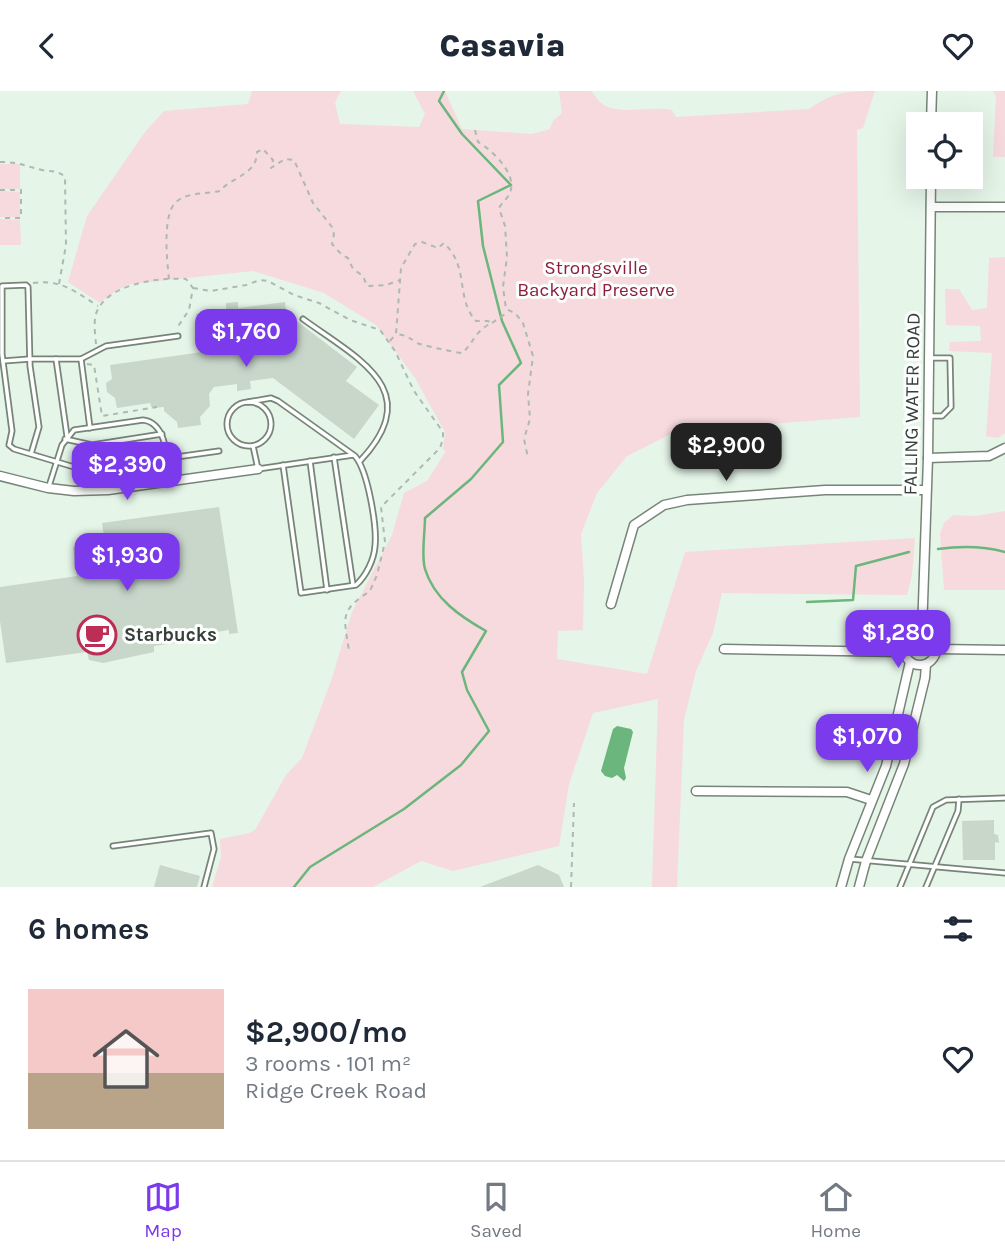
<!DOCTYPE html>
<meta charset="utf-8">
<style>
body{margin:0;font-family:Karla,sans-serif;background:#f2f2f3;color:#1f2937;height:100vh;display:flex;flex-direction:column;font-size:26px;white-space:nowrap}
*{box-sizing:border-box;margin:0}
p{font-size:23px;color:#747a83}
.icon{flex:none;width:38px;height:38px;fill:none;stroke:currentColor;stroke-width:2;stroke-linecap:round;stroke-linejoin:round}
.map{position:relative;height:796px;overflow:hidden}
.side{display:flex;flex-direction:column;background:#fff;flex:1}
.side>*{flex:none}
.fabs{position:absolute;left:906px;top:21px;display:grid;gap:14px}
.fabs a{display:grid;place-items:center;width:77px;height:77px;border-radius:0px;background:#fff;box-shadow:0 7px 28px #0002;font-size:35px}
.price{position:absolute;translate:-50% -60px;padding:0 16px;border-radius:14px;background:#7c3aed;color:#fff;font-size:23px;line-height:46px;filter:drop-shadow(0 2px 4px #0008)}
.price::after{content:'';position:absolute;left:50%;top:42px;width:21px;height:16px;margin-left:-10px;background:inherit;clip-path:polygon(0 0,100% 0,50% 100%)}
.price.current{background:#222;color:#fff}
ul{padding:0;list-style:none}
li{display:flex;align-items:center;gap:21px;height:175px;padding:0 28px}
li+li{border-top:2px solid #e0e1e3}
li span{display:grid;place-items:center;flex:none;width:196px;height:140px;border-radius:0px;color:#555}
li>.icon{margin-inline-start:auto}
span .icon{width:84px;height:84px;fill:#fffc;stroke-width:1}
li b{font-size:30px}
h2{display:flex;justify-content:space-between;align-items:center;height:84px;padding:0 28px;font-size:30px}
header{display:flex;justify-content:space-between;align-items:center;height:91px;padding:0 28px;background:#fff;font-size:32px;font-weight:800}
.tabs{display:flex;justify-content:space-around;align-items:center;height:98px;border-top:2px solid #e0e1e3;background:#fff;font-size:19px;color:#747a83}
.tabs a{display:grid;justify-items:center;gap:4px}
.tabs .current{color:#7c3aed}
.map>svg:first-child{display:block}
</style>
<header><svg class="icon" aria-label="back" viewBox="0 0 24 24"><path d="M15 5l-7 7 7 7"/></svg>Casavia<svg class="icon" aria-label="heart" viewBox="0 0 24 24"><path d="M12 20l-8-8c-3-5 5-10 8-4 3-6 11-1 8 4z"/></svg></header>
<div class="map">
<svg width="1005" height="796" viewBox="0 0 1005 796">
<rect width="100%" height="100%" fill="#e5f5e8"/>
<g fill="#f6dadd">
<path d="M 252,0 L 341,0 L 335,12 L 340,33 L 419,36 L 425,23 L 413,0 L 445,0 L 462,38 L 532,43 L 550,38 L 553,30 L 562,22 L 559,0 L 591,0 C 596,6 601,14 608,16 C 624,23 653,15 672,19 L 676,26 L 809,18 C 834,1 845,0 875,0 L 863,37 L 857,39 L 860,326 L 677,340 L 627,365 L 597,402 L 581,443 L 584,489 L 583,539 L 558,540 L 557,568 L 647,583 L 685,461 L 915,447 L 912,484 L 907,504 L 722,502 L 713,542 L 696,580 L 684,629 L 677,796 L 652,796 L 658,608 L 593,622 L 569,693 L 559,755 L 453,780 L 421,770 L 373,796 L 212,796 L 221,766 L 220,748 L 249,742 L 255,739 L 286,684 L 302,667 L 331,590 L 352,521 L 392,444 L 404,402 L 427,390 L 446,360 L 443,359 L 445,341 L 415,287 L 376,234 L 324,202 L 253,180 L 131,193 L 117,199 L 100,212 L 68,191 L 87,125 L 145,41 L 164,20 L 248,13 Z"/>
<path d="M 993,0 L 1005,0 L 1005,66 L 993,66 L 996,5 Z"/>
<rect x="0" y="73" width="20" height="25"/>
<path d="M 0,100 L 20,101 L 20,126 L 0,126 Z"/>
<path d="M 0,128 L 20,129 L 21,154 L 0,154 Z"/>
<path d="M 1005,166 L 1005,342 L 998,347 L 986,345 L 992,262 L 949,260 L 950,251 L 981,250 L 980,235 L 946,234 L 945,198 L 959,198 L 972,219 L 987,217 L 989,167 Z"/>
<path d="M 1005,420 L 1005,499 L 944,499 L 940,443 L 944,432 L 953,424 L 976,425 Z"/>
</g>
<path fill="#6bb67c" d="M 617,635 L 631,638 L 633,641 L 624,677 L 626,687 L 624,690 L 617,684 L 612,687 L 605,685 L 601,680 L 613,638 Z"/>
<g fill="none" stroke-linecap="round" stroke-linejoin="round">
<g stroke="#6bb67c" stroke-width="2.5">
<path d="M 938,458 C 961,455 983,455 1005,461"/>
<path d="M 807,511 L 853,509 L 856,475 L 909,461"/>
<path d="M 294,796 L 310,776 L 404,718 L 461,674 L 489,640 L 467,599 L 462,581 L 486,540 C 461,526 434,508 425,478 C 421,464 425,442 425,427 L 471,388 L 503,351 L 499,294 L 521,272 L 502,230 L 483,155 L 478,110 L 511,94 L 462,43 L 439,10 L 444,0"/>
</g>
</g>
<g fill="#c9d7cb">
<path d="M 238,211 L 238,217 L 285,211 L 287,229 L 294,228 L 357,276 L 346,290 L 379,314 L 354,348 L 273,287 L 250,290 L 251,298 L 237,300 L 237,293 L 214,296 L 209,303 L 210,315 L 200,326 L 201,334 L 178,337 L 177,331 L 164,320 L 164,316 L 152,317 L 150,312 L 117,317 L 115,307 L 107,301 L 106,292 L 112,288 L 110,274 L 202,261 L 196,223 L 226,219 L 226,212 Z"/>
<path d="M 219,416 L 238,542 L 229,543 L 229,539 L 204,543 L 205,550 L 196,552 L 196,549 L 154,555 L 154,561 L 103,572 L 89,569 L 87,561 L 6,572 L 0,530 L 0,496 L 77,485 L 73,456 L 96,453 L 95,447 L 104,446 L 102,432 Z"/>
<path d="M 994,729 L 994,743 L 998,744 L 999,752 L 995,751 L 995,769 L 963,769 L 962,730 Z"/>
<path d="M 160,774 L 200,785 L 197,796 L 154,796 Z"/>
<path d="M 538,774 L 559,784 L 564,796 L 480,796 Z"/>
</g>
<g fill="none" stroke-linecap="round" stroke-linejoin="round">
<defs>
<g id="service">
<path d="M 303,228 C 358,268 427,299 360,370"/>
<path d="M 56,268 L 67,345"/>
<path d="M 81,268 L 90,337"/>
<path d="M 3,270 L 30,268 L 81,268 L 106,255 L 178,245"/>
<circle cx="249" cy="333" r="22"/>
<path d="M 248,311 L 271,307 L 278,310 L 355,365 C 368,380 377,435 375,455 C 374,469 366,485 356,494 L 301,502 L 283,374"/>
<path d="M 929,325 L 942,325 L 951,316 L 950,267 L 931,267"/>
<path d="M 65,348 L 92,354 L 162,343"/>
<path d="M 253,355 L 258,378 L 353,364"/>
<path d="M 31,363 L 39,336 L 30,275 L 28,196 L 26,194 L 2,195 L 2,263 L 12,340 L 9,354 L 14,358 L 84,379 L 219,360"/>
<path d="M 334,366 L 353,494"/>
<path d="M 310,370 L 327,499"/>
<path d="M 49,395 L 62,354 L 74,339 L 143,329 C 168,332 167,370 169,390"/>
<path d="M 113,755 L 211,742 L 214,758 L 204,796"/>
<path d="M 850,768 L 1005,782"/>
<path d="M 900,796 L 933,716 L 946,709 L 1005,707"/>
<path d="M 926,796 L 958,720 L 959,708"/>
</g>
<g id="minor">
<path d="M 931,33 L 932,0"/>
<path d="M 931,116 L 1005,116"/>
<path d="M 928,367 L 989,365 L 1005,357"/>
<path d="M 0,385 L 48,397 L 74,400 L 108,399 L 258,378"/>
<path d="M 611,513 L 634,434 L 664,414 L 687,409 L 825,399 L 926,399"/>
<path d="M 922,541 L 928,367 L 931,86"/>
<circle cx="920" cy="558" r="16"/>
<path d="M 724,558 L 904,561"/>
<path d="M 937,558 L 1005,559"/>
<path d="M 696,700 L 847,701 L 871,709"/>
<path d="M 841,796 L 849,768 L 886,675 L 910,571"/>
<path d="M 859,796 L 866,770 L 904,673 L 925,587 L 926,573"/>
</g>
</defs>
<use href="#service" stroke="#778579" stroke-width="7"/>
<use href="#minor" stroke="#778579" stroke-width="11"/>
<g stroke="#adbaaf" stroke-width="2" stroke-dasharray="5 5" stroke-linecap="butt">
<path d="M 475,39 L 478,51 C 491,58 515,81 511,98 C 510,106 503,110 499,117 L 505,135 L 507,166 L 503,196 L 506,218 L 515,222 L 523,232 L 533,265 L 528,303 L 530,328 L 524,348 L 528,367"/>
<path d="M 0,71 C 19,71 25,75 42,79 C 51,81 58,79 65,86 L 66,154 L 59,193"/>
<path d="M 0,99 L 21,99 L 21,127 L 0,127"/>
<path d="M 169,188 C 167,169 162,124 176,111 C 187,101 206,103 220,100 C 231,86 257,84 257,61 L 263,58 L 273,69 L 271,77 L 285,68 L 294,69 L 313,112 L 332,136 L 334,143 L 332,153 L 342,164 L 348,167 L 353,178 L 363,185 L 367,195 L 386,194 L 400,189"/>
<path d="M 33,192 C 61,188 76,201 98,215"/>
<path d="M 193,197 L 211,200 L 246,194 L 260,189 L 268,190 L 294,204 L 319,212 L 350,229 L 380,239 L 395,260 L 414,300 L 443,341 L 443,348 L 440,357 L 381,416 L 385,451 L 377,484 L 370,500 C 339,520 344,526 349,560"/>
<path d="M 492,232 L 508,221"/>
<path d="M 390,250 L 396,243 L 401,177 L 415,153 L 422,151 L 438,157 L 444,152 C 470,177 455,207 476,230 L 488,230 L 491,232 C 472,243 475,251 462,262 C 457,262 421,254 417,252 C 410,247 406,244 396,243"/>
<path d="M 96,253 C 95,241 92,225 100,215 C 115,192 161,186 186,188 L 193,197 L 189,219 L 179,234 L 178,239"/>
<path d="M 87,273 L 94,274 L 102,325 L 157,316"/>
<path d="M 571,796 L 574,712"/>
</g>
<use href="#service" stroke="#fff" stroke-width="3.5"/>
<use href="#minor" stroke="#fff" stroke-width="8"/>
</g>
<defs>
<symbol id="cafe-ring" viewBox="-11 -11 22 22"><circle r="9.5" fill="#fbfefc" stroke="#bd2e57" stroke-width="1.5"/><path d="M-5.5-4.5H6V0H3Q3 3.5 0 3.5H-2.5Q-5.5 3.5-5.5 0ZM3-3.2v2h1.7v-2ZM-6 4.5H4V6H-6Z" fill="#bd2e57"/></symbol>
</defs>
<g fill-rule="evenodd">
<use href="#cafe-ring" x="75" y="522" width="44" height="44"/>
</g>
<g text-anchor="middle" dominant-baseline="central" stroke-width="6" stroke-linejoin="round" paint-order="stroke">
<g font-size="19" fill="#8c1f3f" stroke="#fbfefc">
<text x="596" y="177">Strongsville<tspan x="596" dy="22">Backyard Preserve</tspan></text>
</g>
<g font-size="19" fill="#373d38" stroke="#fbfefc">
<text transform="translate(912 313) rotate(-89)">FALLING WATER ROAD</text>
</g>
<g font-size="19" font-weight="bold" fill="#373d38" stroke="#fbfefc" text-anchor="start">
<text x="124" y="544">Starbucks</text>
</g>
</g>
</svg>
<div class="fabs">
<a><svg class="icon" aria-label="locate" viewBox="0 0 24 24"><circle cx="12" cy="12" r="6"/><path d="M12 2v4M12 18v4M2 12h4M18 12h4"/></svg></a>
</div>
<b class="price" style="left:246px;top:278px">$1,760</b>
<b class="price current" style="left:726px;top:392px">$2,900</b>
<b class="price" style="left:127px;top:411px">$2,390</b>
<b class="price" style="left:127px;top:502px">$1,930</b>
<b class="price" style="left:898px;top:579px">$1,280</b>
<b class="price" style="left:867px;top:683px">$1,070</b>
</div>
<section class="side">
<h2>6 homes<svg class="icon" aria-label="filters" viewBox="0 0 24 24"><path d="M4 7h16M4 17h16"/><circle cx="9" cy="7" r="2"/><circle cx="15" cy="17" r="2"/></svg></h2>
<ul>
<li><span style="background:linear-gradient(#f6c9c9 60%,#b9a48a 0)"><svg class="icon" aria-label="home" viewBox="0 0 24 24"><path d="M3 11l9-7 9 7M6 9v11h12V9"/></svg></span><div><b>$2,900/mo</b><p>3 rooms · 101 m²</p><p>Ridge Creek Road</p></div><svg class="icon" aria-label="heart" viewBox="0 0 24 24"><path d="M12 20l-8-8c-3-5 5-10 8-4 3-6 11-1 8 4z"/></svg></li>
</ul>
</section>
<nav class="tabs">
<a class="current"><svg class="icon" aria-label="map" viewBox="0 0 24 24"><path d="M3 6l6-2 6 2 6-2v14l-6 2-6-2-6 2zM9 4v14M15 6v14"/></svg>Map</a>
<a><svg class="icon" aria-label="saved" viewBox="0 0 24 24"><path d="M7 4h10v16l-5-4-5 4z"/></svg>Saved</a>
<a><svg class="icon" aria-label="home" viewBox="0 0 24 24"><path d="M3 11l9-7 9 7M6 9v11h12V9"/></svg>Home</a>
</nav>
